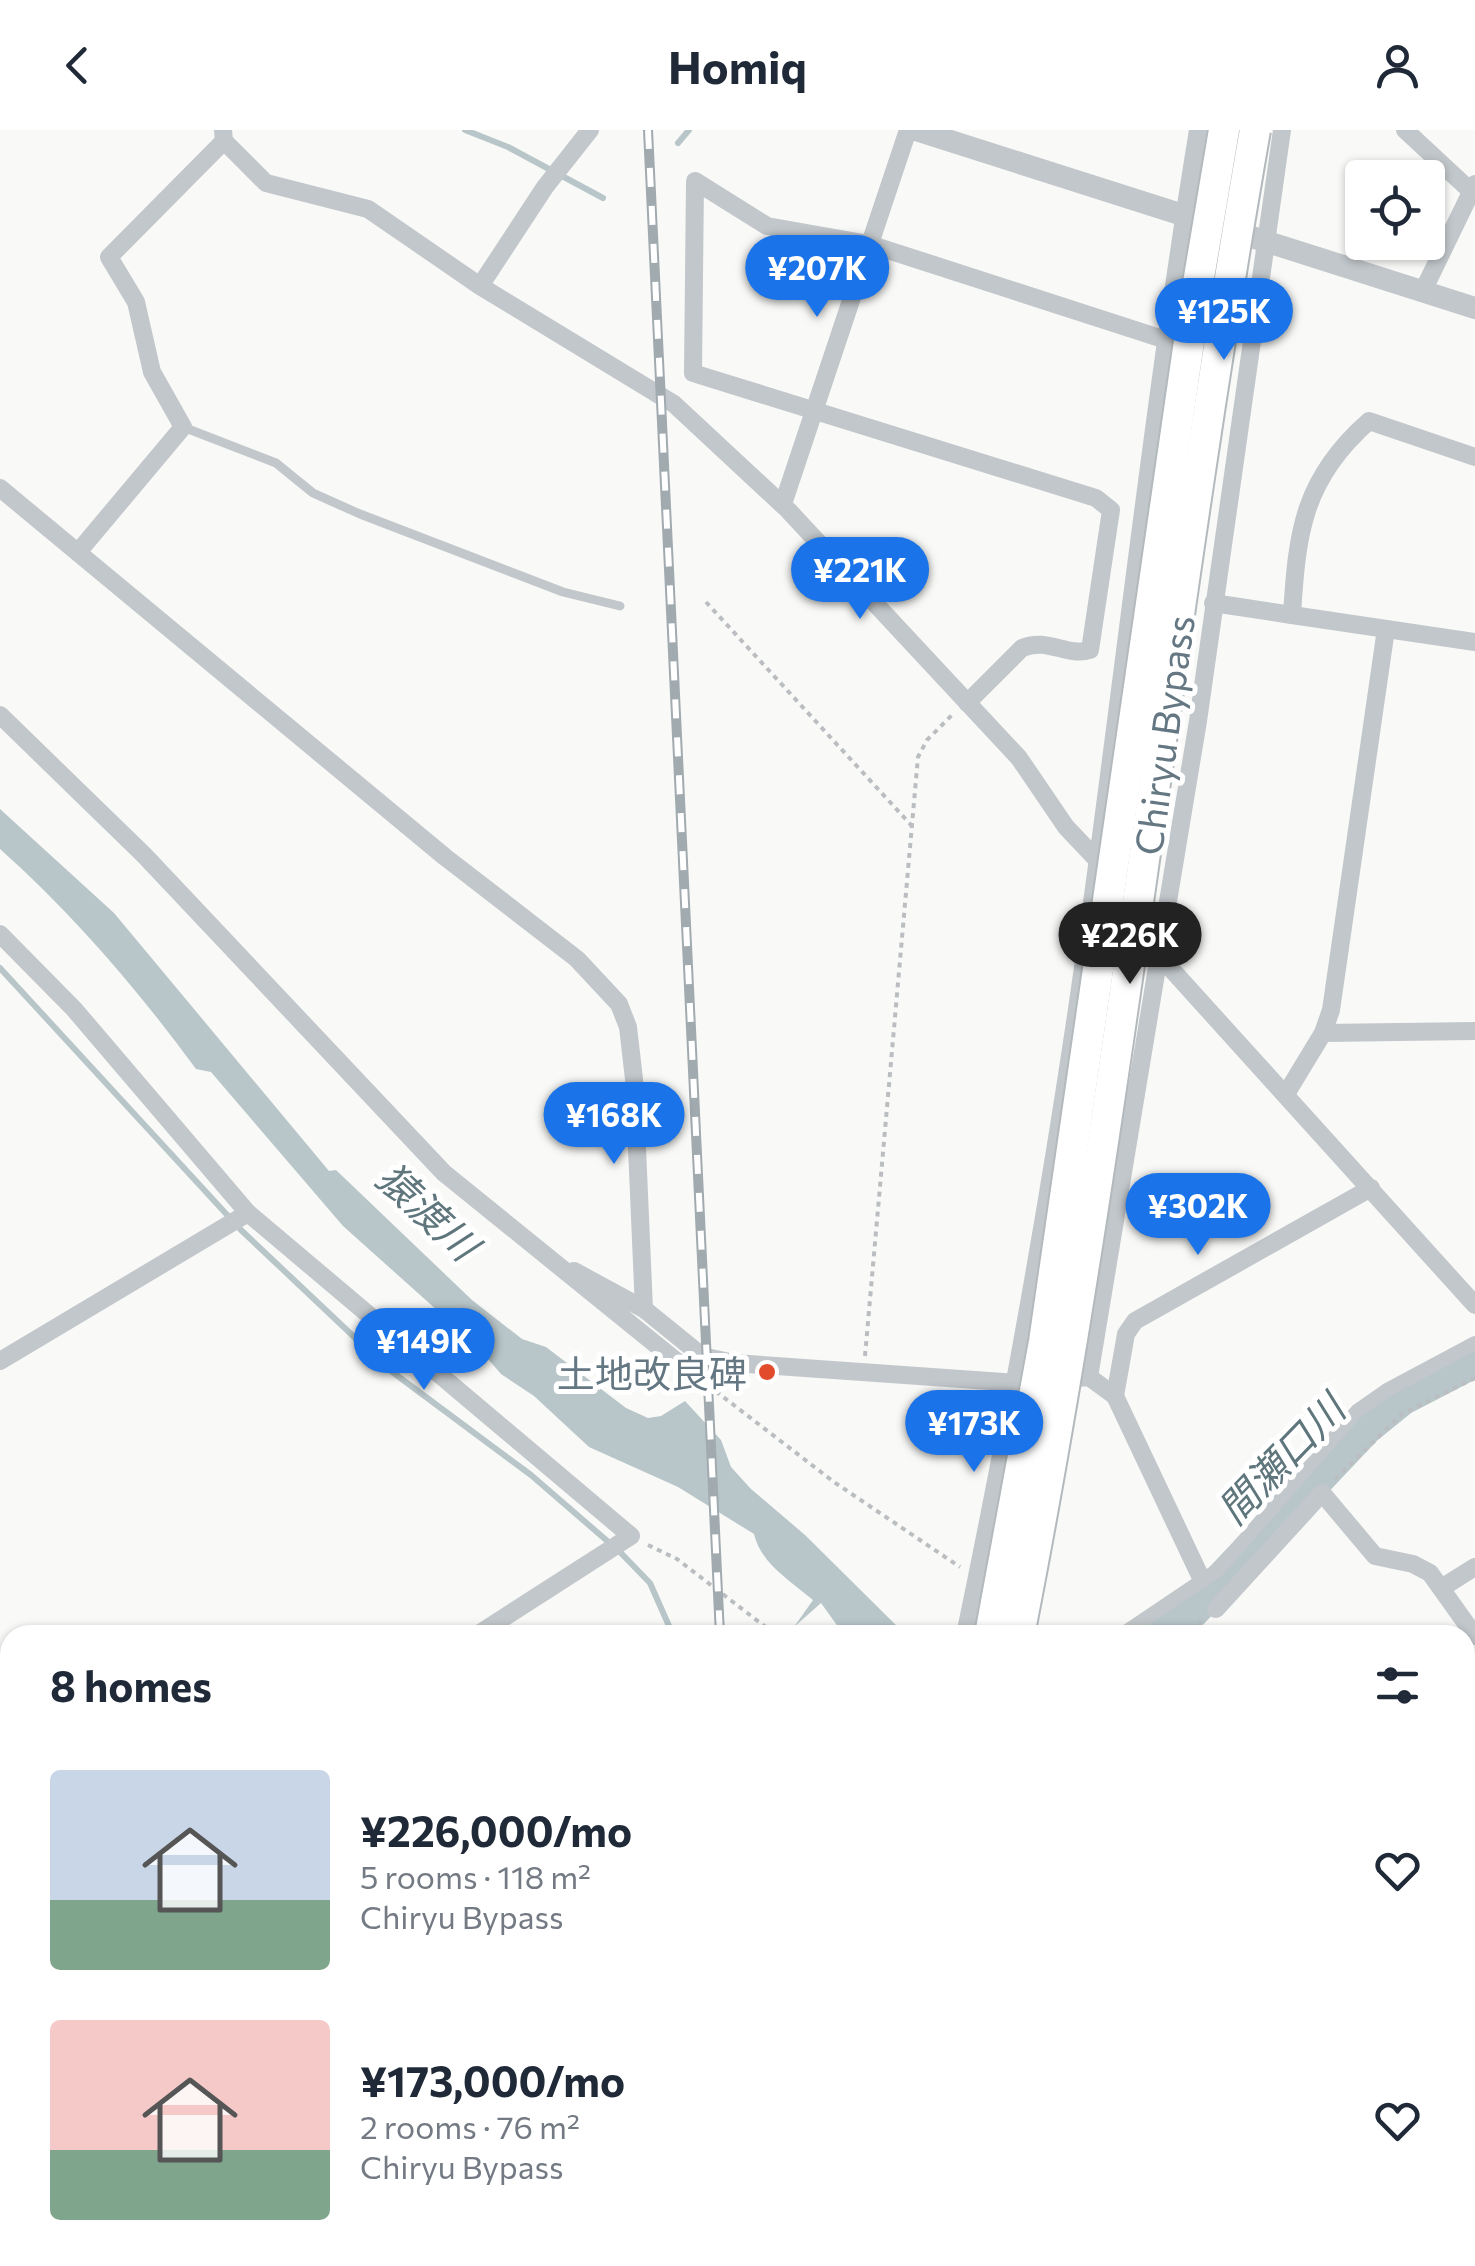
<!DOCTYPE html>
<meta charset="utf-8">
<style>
body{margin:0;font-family:Commissioner,"Noto Sans JP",sans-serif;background:#f6f6f7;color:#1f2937;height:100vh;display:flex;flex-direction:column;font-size:38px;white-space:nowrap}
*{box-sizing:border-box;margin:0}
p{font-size:32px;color:#747a83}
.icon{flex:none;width:55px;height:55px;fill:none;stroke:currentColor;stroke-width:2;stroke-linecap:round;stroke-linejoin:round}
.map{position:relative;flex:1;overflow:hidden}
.side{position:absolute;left:0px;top:1495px;width:1475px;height:642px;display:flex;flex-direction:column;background:#fff;border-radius:30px 30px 0 0;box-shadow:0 2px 8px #0004}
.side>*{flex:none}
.controls{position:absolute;left:1345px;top:30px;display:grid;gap:20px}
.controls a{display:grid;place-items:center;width:100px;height:100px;border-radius:10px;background:#fff;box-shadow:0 2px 8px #0004;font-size:50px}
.price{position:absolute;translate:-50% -85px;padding:0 22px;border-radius:35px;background:#1a73e8;color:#fff;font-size:32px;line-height:65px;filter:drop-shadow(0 2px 5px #0008)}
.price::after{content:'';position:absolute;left:50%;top:60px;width:30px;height:22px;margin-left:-15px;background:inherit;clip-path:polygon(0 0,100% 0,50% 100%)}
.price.on{background:#222;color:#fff}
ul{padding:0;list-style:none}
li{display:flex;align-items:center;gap:30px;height:250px;padding:0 50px}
li span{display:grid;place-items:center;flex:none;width:280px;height:200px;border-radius:10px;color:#555}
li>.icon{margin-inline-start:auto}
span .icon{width:120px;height:120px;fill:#fffc;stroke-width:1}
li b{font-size:42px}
h2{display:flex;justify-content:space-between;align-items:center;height:120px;padding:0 50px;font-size:42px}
header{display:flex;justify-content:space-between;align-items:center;height:130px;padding:0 50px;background:#fff;font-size:45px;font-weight:700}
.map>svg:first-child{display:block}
</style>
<header><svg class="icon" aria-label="back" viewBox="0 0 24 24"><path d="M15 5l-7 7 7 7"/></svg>Homiq<svg class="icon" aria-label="person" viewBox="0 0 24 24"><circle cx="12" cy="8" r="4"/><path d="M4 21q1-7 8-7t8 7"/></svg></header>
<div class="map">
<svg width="1475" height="2136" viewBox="0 0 1475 2136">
<rect width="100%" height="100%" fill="#f9f9f7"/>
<path fill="#b8c6c9" d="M 0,679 L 114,783 L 329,1041 L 336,1040 L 472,1170 L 522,1209 L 546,1217 L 626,1278 L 648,1288 L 661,1286 L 685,1271 L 721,1310 L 731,1337 L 751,1359 L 805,1405 L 906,1505 L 844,1505 L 821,1473 L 794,1497 L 813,1470 C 791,1451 761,1434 754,1404 L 678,1357 L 589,1317 L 534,1266 L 501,1244 L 476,1215 L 343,1096 L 211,942 L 196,939 C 138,860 75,786 0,719 Z"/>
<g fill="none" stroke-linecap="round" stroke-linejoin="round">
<g stroke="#b8c6c9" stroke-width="6">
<path d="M 465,0 L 508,17 L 603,68"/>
<path d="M 678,13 L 689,0"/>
<path d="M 0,838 L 241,1100 L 387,1238 L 531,1345 L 620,1422 L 650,1453 L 673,1505"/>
<path d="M 681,2128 L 681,2136"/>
</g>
<path stroke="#b8c6c9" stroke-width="35" d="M 1161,1505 L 1192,1481 L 1365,1298 L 1402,1268 L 1475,1230"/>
<defs>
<g id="trunk">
<path d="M 842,2136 L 845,2128"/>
<path d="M 876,2136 L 878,2128"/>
</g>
</defs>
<use href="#trunk" stroke="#b3b9bc" stroke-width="34"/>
<g stroke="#babec1" stroke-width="4" stroke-dasharray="5 5" stroke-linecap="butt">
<path d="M 706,472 L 912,696"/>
<path d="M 865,1226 L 918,627 L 927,610 L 952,585"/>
<path d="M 692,1243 L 834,1352 L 960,1437"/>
<path d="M 1335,1349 L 1402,1284 L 1475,1248"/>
<path d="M 648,1415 L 677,1429 L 776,1505"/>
<path d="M 1184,1505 L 1201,1491"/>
<path d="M 1465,1983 L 1475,2003"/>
</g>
<g stroke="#c2c7cb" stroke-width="9">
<path d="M 183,297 L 276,333 L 313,363 L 360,384 L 563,462 L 620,476"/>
<path d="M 822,2136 L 824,2128"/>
</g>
<path stroke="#c2c7cb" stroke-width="14" d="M 1121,1505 L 1219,1439 L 1357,1281 L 1387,1260 L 1475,1213"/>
<g stroke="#c2c7cb" stroke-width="18">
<path d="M 223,0 L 224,11 L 266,53 L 368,79 L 480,156 L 674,274 L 788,380 L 1019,628 L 1066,697 L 1102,735"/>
<path d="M 1405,0 L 1475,65"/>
<path d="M 480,156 L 545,57 L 590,0"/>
<path d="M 1423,161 L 1475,54"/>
<path d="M 0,358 L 445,727 L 577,829 L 619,874 L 628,897 L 634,949 L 644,1179 L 702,1226 L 734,1233 L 1018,1253 L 1089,1247 L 1115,1266 L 1202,1450"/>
<path d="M 783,374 L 908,0"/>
<path d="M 79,421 L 183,297 L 152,242 L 136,172 L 109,127 L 224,11"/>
<path d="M 1213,473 L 1292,485 C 1297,402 1303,349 1369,291 L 1475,327"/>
<path d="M 1292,485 L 1475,512"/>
<path d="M 967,573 L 1022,518 C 1047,507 1067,527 1090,520 L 1111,380 L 1096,368 L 693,243 L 695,51 L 767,96 L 869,114 L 1166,210"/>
<path d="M 0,585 L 144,725 L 444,1043 L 680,1234"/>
<path d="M 0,804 L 74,879 L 248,1083 L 631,1406 L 477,1505"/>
<path d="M 1154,820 L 1475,1175"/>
<path d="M 1323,903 L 1331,880 L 1386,499"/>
<path d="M 1286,964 L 1323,903 L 1475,901"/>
<path d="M 574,1141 L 644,1179"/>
<path d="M 0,1231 L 248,1083"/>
<path d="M 1089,1247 L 1198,591 L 1282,0"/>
<path d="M 1115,1266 L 1126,1204 L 1135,1191 L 1371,1058"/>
<path d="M 1443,1457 L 1475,1437"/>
<path d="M 1216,1479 L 1322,1363 L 1375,1426 L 1413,1434 L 1430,1443 L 1475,1506"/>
<path d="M 965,1505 C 1018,1250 1063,994 1097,736 C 1130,490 1158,245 1198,0"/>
<path d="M 0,1583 L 10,1599"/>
<path d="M 1465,1851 L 1475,1847"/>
<path d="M 0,1920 L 10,1910"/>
<path d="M 0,1959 L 10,1969"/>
<path d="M 157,2128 L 164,2136"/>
<path d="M 583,2128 L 593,2136"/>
<path d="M 1224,2128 L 1225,2136"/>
<path d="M 1347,2128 L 1350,2136"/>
<path d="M 915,2136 L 917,2128"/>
</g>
<path stroke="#c2c7cb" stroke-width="22" d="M 916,0 L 1475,178"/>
<use href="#trunk" stroke="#fff" stroke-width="30"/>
<defs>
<g id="rail">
<path d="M 648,0 L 720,1505"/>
<path d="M 736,2128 L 736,2136"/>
</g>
</defs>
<use href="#rail" stroke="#a1aaaf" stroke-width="10"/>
<use href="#rail" stroke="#fff" stroke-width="6" stroke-dasharray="19" stroke-linecap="butt"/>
<defs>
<g id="trunk-bridge">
<path d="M 990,1505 L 1044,1212 L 1194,177 L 1224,0"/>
<path d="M 1019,1505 C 1117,1006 1167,500 1255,0"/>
</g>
</defs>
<use href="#trunk-bridge" stroke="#b3b9bc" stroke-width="34" stroke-linecap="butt"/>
<use href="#trunk-bridge" stroke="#fff" stroke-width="30"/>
</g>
<circle fill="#e34b2d" stroke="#fff" stroke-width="4" cx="767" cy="1242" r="10"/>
<g text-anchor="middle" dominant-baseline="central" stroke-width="10" stroke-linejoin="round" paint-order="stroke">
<g font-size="38" fill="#647782" stroke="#fff">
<text transform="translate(1163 605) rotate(-82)">Chiryu Bypass</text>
</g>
<g font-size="38" fill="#647782" stroke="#fff" text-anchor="end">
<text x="747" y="1242">土地改良碑</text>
</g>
<g font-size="40" font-style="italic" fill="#5f767c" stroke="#fff">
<text transform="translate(429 1080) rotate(43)">猿渡川</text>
<text transform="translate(1280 1328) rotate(-46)">間瀬口川</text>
</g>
</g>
</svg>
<div class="controls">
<a><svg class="icon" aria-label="locate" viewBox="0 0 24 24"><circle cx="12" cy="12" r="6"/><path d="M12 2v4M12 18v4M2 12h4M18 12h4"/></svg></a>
</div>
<b class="price" style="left:817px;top:190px">¥207K</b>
<b class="price" style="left:1224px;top:233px">¥125K</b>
<b class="price" style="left:860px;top:492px">¥221K</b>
<b class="price on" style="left:1130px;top:857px">¥226K</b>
<b class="price" style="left:614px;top:1037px">¥168K</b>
<b class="price" style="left:1198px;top:1128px">¥302K</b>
<b class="price" style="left:424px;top:1263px">¥149K</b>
<b class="price" style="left:974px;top:1345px">¥173K</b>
<section class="side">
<h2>8 homes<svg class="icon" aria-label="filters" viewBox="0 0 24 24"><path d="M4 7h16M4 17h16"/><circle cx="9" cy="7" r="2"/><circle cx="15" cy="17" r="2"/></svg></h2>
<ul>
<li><span style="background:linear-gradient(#c9d6e8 65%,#7fa58c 0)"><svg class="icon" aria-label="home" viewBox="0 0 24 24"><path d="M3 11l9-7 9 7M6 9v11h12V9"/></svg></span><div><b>¥226,000/mo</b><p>5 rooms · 118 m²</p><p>Chiryu Bypass</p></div><svg class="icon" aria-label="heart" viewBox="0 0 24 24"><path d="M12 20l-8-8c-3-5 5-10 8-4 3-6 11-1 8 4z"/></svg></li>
<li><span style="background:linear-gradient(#f6c9c9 65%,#7fa58c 0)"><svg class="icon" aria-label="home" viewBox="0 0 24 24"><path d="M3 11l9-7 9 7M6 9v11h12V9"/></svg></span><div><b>¥173,000/mo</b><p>2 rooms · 76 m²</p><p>Chiryu Bypass</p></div><svg class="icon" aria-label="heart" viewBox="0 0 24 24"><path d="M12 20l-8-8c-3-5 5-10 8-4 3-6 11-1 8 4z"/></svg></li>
</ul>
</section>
</div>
